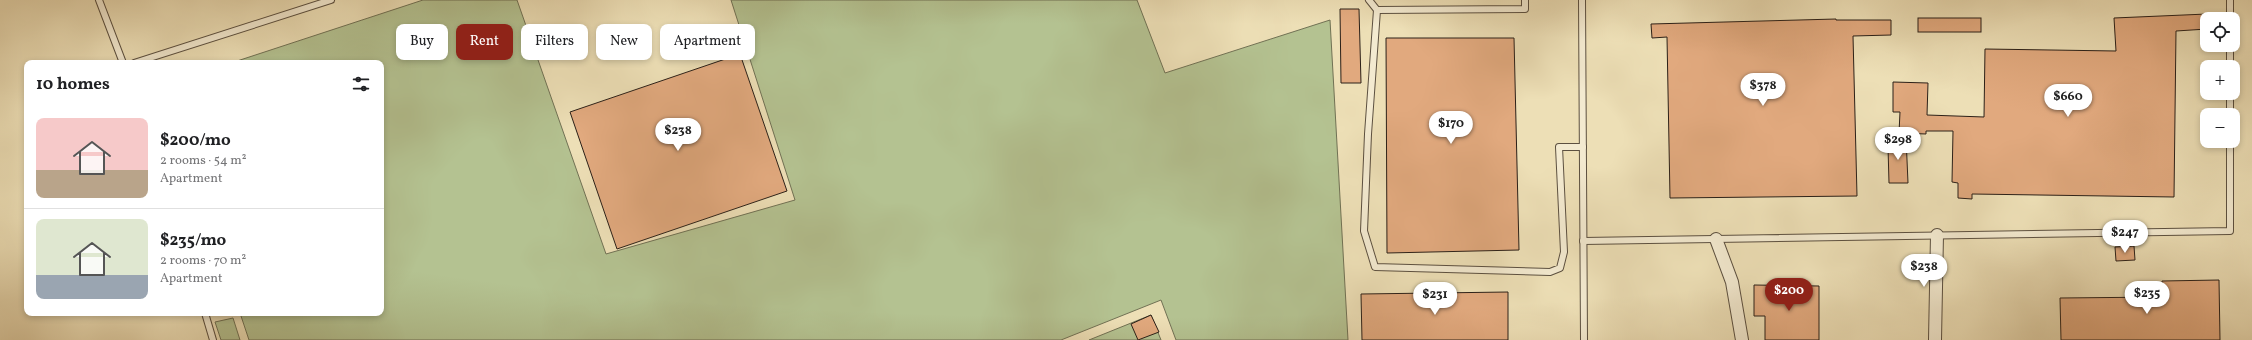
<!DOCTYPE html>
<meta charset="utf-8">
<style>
body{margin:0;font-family:Vollkorn,serif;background:#f6f6f6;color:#202124;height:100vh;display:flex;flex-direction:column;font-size:15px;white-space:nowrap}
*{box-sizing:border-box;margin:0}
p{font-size:13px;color:#757577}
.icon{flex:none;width:22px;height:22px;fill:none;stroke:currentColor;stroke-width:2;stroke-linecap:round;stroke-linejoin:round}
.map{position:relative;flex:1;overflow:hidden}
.details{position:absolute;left:24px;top:60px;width:360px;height:256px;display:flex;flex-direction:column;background:#fff;border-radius:8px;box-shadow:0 2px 6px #0003}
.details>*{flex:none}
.hud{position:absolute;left:396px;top:24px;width:380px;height:36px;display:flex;gap:8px}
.controls{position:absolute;left:2200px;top:12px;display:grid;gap:8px}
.controls a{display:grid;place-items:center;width:40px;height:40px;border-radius:8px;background:#fff;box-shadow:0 2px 6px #0003;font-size:20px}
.price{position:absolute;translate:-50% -34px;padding:0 9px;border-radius:14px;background:#fff;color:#222;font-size:13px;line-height:26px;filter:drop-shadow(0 1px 2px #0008)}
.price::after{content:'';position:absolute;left:50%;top:24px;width:12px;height:9px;margin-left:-6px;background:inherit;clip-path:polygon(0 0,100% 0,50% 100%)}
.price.current{background:#8f2418;color:#fff}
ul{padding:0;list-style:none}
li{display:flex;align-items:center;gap:12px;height:100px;padding:0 12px}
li+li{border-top:1px solid #e0e0e0}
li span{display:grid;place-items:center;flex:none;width:112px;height:80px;border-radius:8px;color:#555}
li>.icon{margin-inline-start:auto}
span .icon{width:48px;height:48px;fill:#fffc;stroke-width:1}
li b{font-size:17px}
h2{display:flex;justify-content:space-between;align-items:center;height:48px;padding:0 12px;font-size:17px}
.tag{padding:0 14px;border-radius:8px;background:#fff;box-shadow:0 2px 6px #0003;font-size:14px;line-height:36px}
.tag.current{background:#8f2418;color:#fff}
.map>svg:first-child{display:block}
</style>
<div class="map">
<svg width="2252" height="340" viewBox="0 0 2252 340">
<rect width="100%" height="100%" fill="#eddfb6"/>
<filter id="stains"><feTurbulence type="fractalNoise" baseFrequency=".005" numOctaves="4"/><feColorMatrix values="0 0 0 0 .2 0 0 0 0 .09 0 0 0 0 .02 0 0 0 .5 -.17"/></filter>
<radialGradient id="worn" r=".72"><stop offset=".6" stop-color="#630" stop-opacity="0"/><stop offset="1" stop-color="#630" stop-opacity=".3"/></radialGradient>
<g fill="#b4c291" stroke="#707154">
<path d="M 423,0 L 517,0 L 606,254 L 795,200 L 731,0 L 1137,0 L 1165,73 L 1330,20 L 1348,340 L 1176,340 L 1161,300 L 1061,340 L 249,340 L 240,313 L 381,313 L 381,63 L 231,63 Z"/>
<path d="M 1151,315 L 1161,340 L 1089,340 Z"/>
<path d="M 233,318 L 240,340 L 221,340 L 215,322 Z"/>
</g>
<g fill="#e1a97e" stroke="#2b2018">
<path d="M 1340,9 L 1359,9 L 1361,83 L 1341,83 Z"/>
<path d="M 2207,14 L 2207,29 L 2176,31 L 2174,197 L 1972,194 L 1972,199 L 1958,198 L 1958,183 L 1952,182 L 1953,131 L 1926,131 L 1926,134 L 1899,133 L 1900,112 L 1893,112 L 1893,82 L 1928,83 L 1927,115 L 1984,117 L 1985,49 L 2116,51 L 2114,18 Z"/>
<rect x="1918" y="18" width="63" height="14"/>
<path d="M 1836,19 L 1836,20 L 1891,20 L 1891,35 L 1853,36 L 1857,196 L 1670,198 L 1667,37 L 1652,38 L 1651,24 Z"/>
<path d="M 1386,38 L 1514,38 L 1519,250 L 1387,253 Z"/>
<path d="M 740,54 L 787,191 L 617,249 L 570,112 Z"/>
<path d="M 1891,137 L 1906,137 L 1908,183 L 1889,183 L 1888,147 L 1891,146 Z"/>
<path d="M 2134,246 L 2135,260 L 2116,261 L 2115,247 Z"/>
<path d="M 2219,280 L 2220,340 L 2061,340 L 2060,298 L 2162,297 L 2162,281 Z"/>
<path d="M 1754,285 L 1819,286 L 1819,340 L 1765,340 L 1765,316 L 1754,316 Z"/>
<path d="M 1508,292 L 1508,340 L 1362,340 L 1361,294 Z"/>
<path d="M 1151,315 L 1159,332 L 1138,340 L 1131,324 Z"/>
</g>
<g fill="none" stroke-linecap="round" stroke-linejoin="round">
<defs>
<g id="lane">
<path d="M 99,0 L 123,63"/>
<path d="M 1369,0 L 1377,10 L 1525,9 L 1525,0"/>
<path d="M 1582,0 L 1584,340"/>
<path d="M 1377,10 L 1368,134 L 1364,231 L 1375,267 L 1550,272 L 1560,268 L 1564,252 L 1559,147 L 1583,147"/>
<path d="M 2230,19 L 2230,0"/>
<path d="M 134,63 L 331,0"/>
<path d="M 2230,67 L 2230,45"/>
<path d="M 2230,115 L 2230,93"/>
<path d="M 1583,241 L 2230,231 L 2230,141"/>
<path d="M 205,313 L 213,340"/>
</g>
<g id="street">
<path d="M 1716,239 L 1732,282 L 1742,340"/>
<path d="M 1935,340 L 1937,235"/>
</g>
</defs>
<use href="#lane" stroke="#5c5040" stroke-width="8"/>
<use href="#street" stroke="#5c5040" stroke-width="14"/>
<use href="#lane" stroke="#f3ead0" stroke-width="6"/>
<use href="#street" stroke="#f3ead0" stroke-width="12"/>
</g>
<rect width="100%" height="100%" filter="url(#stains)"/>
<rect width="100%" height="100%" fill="url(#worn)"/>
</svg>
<div class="controls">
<a><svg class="icon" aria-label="locate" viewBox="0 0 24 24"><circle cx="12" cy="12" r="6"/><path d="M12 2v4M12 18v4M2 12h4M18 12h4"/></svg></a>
<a>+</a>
<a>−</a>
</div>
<b class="price" style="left:1763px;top:107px">$378</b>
<b class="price" style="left:2068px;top:118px">$660</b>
<b class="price" style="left:1451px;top:145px">$170</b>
<b class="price" style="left:678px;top:152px">$238</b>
<b class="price" style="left:1898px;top:161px">$298</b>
<b class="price" style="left:2125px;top:254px">$247</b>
<b class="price" style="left:1924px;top:288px">$238</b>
<b class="price current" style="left:1789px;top:312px">$200</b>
<b class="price" style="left:2147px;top:315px">$235</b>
<b class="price" style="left:1435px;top:316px">$231</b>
<div class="hud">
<a class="tag">Buy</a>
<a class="tag current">Rent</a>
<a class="tag">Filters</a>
<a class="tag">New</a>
<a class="tag">Apartment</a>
</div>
<section class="details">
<h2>10 homes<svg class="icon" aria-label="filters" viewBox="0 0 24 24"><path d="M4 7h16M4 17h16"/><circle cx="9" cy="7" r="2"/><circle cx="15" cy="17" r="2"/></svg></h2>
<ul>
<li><span style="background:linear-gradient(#f6c9c9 65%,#b9a48a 0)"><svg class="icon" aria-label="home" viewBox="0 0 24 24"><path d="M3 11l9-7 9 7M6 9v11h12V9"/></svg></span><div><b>$200/mo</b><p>2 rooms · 54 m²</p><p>Apartment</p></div></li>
<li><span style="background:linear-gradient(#dfe7d0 70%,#9aa5b1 0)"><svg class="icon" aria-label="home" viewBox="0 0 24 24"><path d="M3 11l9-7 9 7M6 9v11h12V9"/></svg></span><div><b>$235/mo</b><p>2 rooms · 70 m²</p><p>Apartment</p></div></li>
</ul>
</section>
</div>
